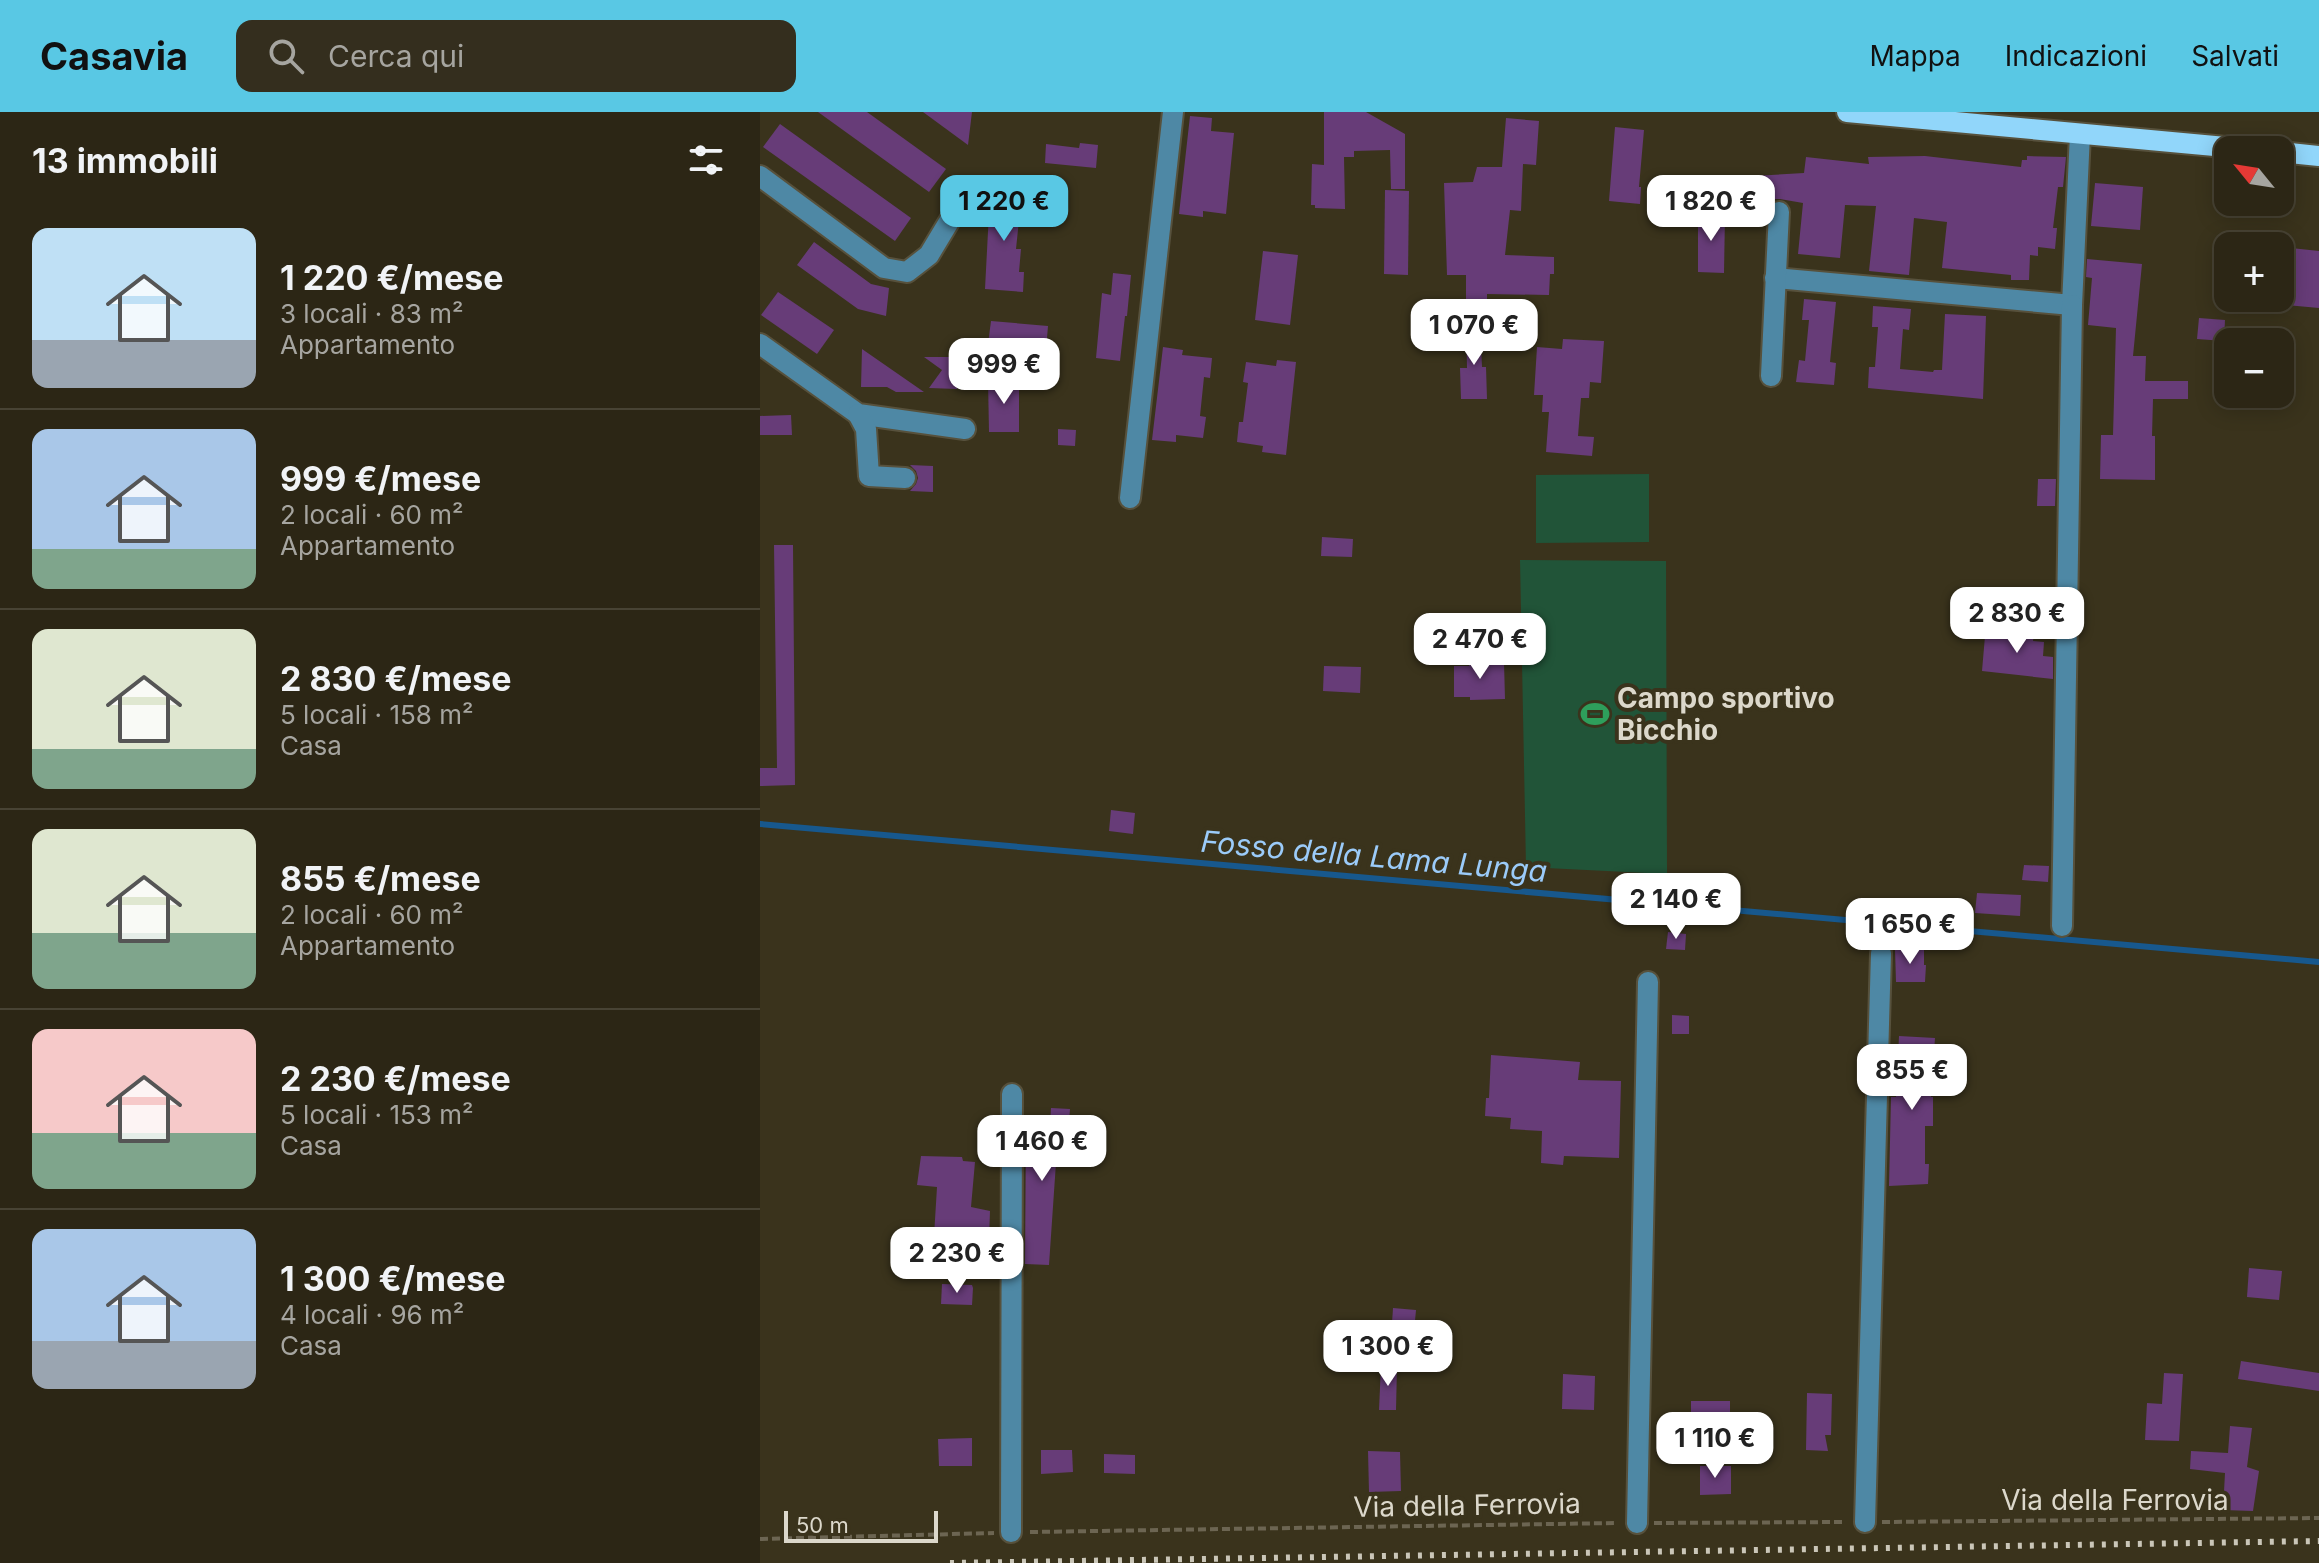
<!DOCTYPE html>
<html lang="it">
<meta charset="utf-8">
<style>
body{margin:0;font-family:Inter,sans-serif;background:#342e1e;color:#f1f3f6;height:100vh;display:flex;flex-direction:column;font-size:30px;white-space:nowrap}
*{box-sizing:border-box;margin:0}
p{font-size:26px;color:#a6a5a0}
.icon{flex:none;width:44px;height:44px;fill:none;stroke:currentColor;stroke-width:2;stroke-linecap:round;stroke-linejoin:round}
.map{position:relative;flex:1;overflow:hidden}
.panel{display:flex;flex-direction:column;background:#2c2615;width:760px}
.panel>*{flex:none}
.needle{width:52px;rotate:300deg}
.controls{position:absolute;left:1454px;top:24px;display:grid;gap:16px}
.controls a{display:grid;place-items:center;width:80px;height:80px;border-radius:16px;background:#2c2615;box-shadow:0 4px 20px #0003,0 0 0 2px #484334;font-size:40px}
.scale{position:absolute;left:24px;bottom:20px;width:154px;box-sizing:border-box;padding-left:8px;border:4px solid #dcd8cb;border-top:0;font-size:22px;line-height:28px;white-space:nowrap;color:#dcd8cb;-webkit-text-stroke:6px #3a331c;paint-order:stroke}
.price{position:absolute;translate:-50% -68px;padding:0 18px;border-radius:16px;background:#fff;color:#222;font-size:26px;line-height:52px;filter:drop-shadow(0 2px 4px #0008)}
.price::after{content:'';position:absolute;left:50%;top:48px;width:24px;height:18px;margin-left:-12px;background:inherit;clip-path:polygon(0 0,100% 0,50% 100%)}
.price.selected{background:#59c8e4;color:#111}
ul{padding:0;list-style:none}
li{display:flex;align-items:center;gap:24px;height:200px;padding:0 32px}
li+li{border-top:2px solid #484334}
li span{display:grid;place-items:center;flex:none;width:224px;height:160px;border-radius:16px;color:#555}
li>.icon{margin-inline-start:auto}
span .icon{width:96px;height:96px;fill:#fffc;stroke-width:1}
li b{font-size:34px}
h2{display:flex;justify-content:space-between;align-items:center;height:96px;padding:0 32px;font-size:34px}
header{display:flex;align-items:center;gap:48px;box-sizing:border-box;height:112px;padding:0 40px;background:#59c8e4;color:#111}
header strong{font-size:38px}
nav{display:flex;gap:44px;margin-inline-start:auto;font-size:28px}
.search{width:560px;height:72px;background:#342e1e;display:flex;align-items:center;gap:20px;box-sizing:border-box;padding:0 28px;border-radius:16px;color:#a6a5a0;font-size:30px}
main{display:flex;flex:1;min-height:0}
.map>svg:first-child{display:block}
</style>
<header>
<strong>Casavia</strong>
<div class="search"><svg class="icon" aria-label="search" viewBox="0 0 24 24"><circle cx="10" cy="10" r="6"/><path d="M15 15l6 6"/></svg>Cerca qui</div>
<nav><a>Mappa</a><a>Indicazioni</a><a>Salvati</a></nav>
</header>
<main>
<section class="panel">
<h2>13 immobili<svg class="icon" aria-label="filters" viewBox="0 0 24 24"><path d="M4 7h16M4 17h16"/><circle cx="9" cy="7" r="2"/><circle cx="15" cy="17" r="2"/></svg></h2>
<ul>
<li><span style="background:linear-gradient(#bfe0f5 70%,#9aa5b1 0)"><svg class="icon" aria-label="home" viewBox="0 0 24 24"><path d="M3 11l9-7 9 7M6 9v11h12V9"/></svg></span><div><b>1 220 €/mese</b><p>3 locali · 83 m²</p><p>Appartamento</p></div></li>
<li><span style="background:linear-gradient(#a9c7e8 75%,#7fa58c 0)"><svg class="icon" aria-label="home" viewBox="0 0 24 24"><path d="M3 11l9-7 9 7M6 9v11h12V9"/></svg></span><div><b>999 €/mese</b><p>2 locali · 60 m²</p><p>Appartamento</p></div></li>
<li><span style="background:linear-gradient(#dfe7d0 75%,#7fa58c 0)"><svg class="icon" aria-label="home" viewBox="0 0 24 24"><path d="M3 11l9-7 9 7M6 9v11h12V9"/></svg></span><div><b>2 830 €/mese</b><p>5 locali · 158 m²</p><p>Casa</p></div></li>
<li><span style="background:linear-gradient(#dfe7d0 65%,#7fa58c 0)"><svg class="icon" aria-label="home" viewBox="0 0 24 24"><path d="M3 11l9-7 9 7M6 9v11h12V9"/></svg></span><div><b>855 €/mese</b><p>2 locali · 60 m²</p><p>Appartamento</p></div></li>
<li><span style="background:linear-gradient(#f6c9c9 65%,#7fa58c 0)"><svg class="icon" aria-label="home" viewBox="0 0 24 24"><path d="M3 11l9-7 9 7M6 9v11h12V9"/></svg></span><div><b>2 230 €/mese</b><p>5 locali · 153 m²</p><p>Casa</p></div></li>
<li><span style="background:linear-gradient(#a9c7e8 70%,#9aa5b1 0)"><svg class="icon" aria-label="home" viewBox="0 0 24 24"><path d="M3 11l9-7 9 7M6 9v11h12V9"/></svg></span><div><b>1 300 €/mese</b><p>4 locali · 96 m²</p><p>Casa</p></div></li>
</ul>
</section>
<div class="map">
<svg width="1559" height="1451" viewBox="0 0 1559 1451">
<rect width="100%" height="100%" fill="#3a331c"/>
<g fill="#215438">
<path d="M 889,362 L 889,430 L 776,431 L 776,363 Z"/>
<path d="M 760,448 L 906,449 L 907,762 L 766,755 Z"/>
</g>
<g fill="none" stroke-linecap="round" stroke-linejoin="round">
<path stroke="#17588d" stroke-width="6" d="M 0,712 L 1559,850"/>
</g>
<g fill="#673c78">
<path d="M 58,0 L 107,0 L 186,57 L 169,80 Z"/>
<path d="M 163,0 L 212,0 L 208,33 Z"/>
<path d="M 564,0 L 606,0 L 645,22 L 645,77 L 631,77 L 630,38 L 594,39 L 594,45 L 584,45 L 585,97 L 555,96 L 555,93 L 551,93 L 552,52 L 564,53 Z"/>
<path d="M 430,4 L 452,6 L 451,19 L 474,21 L 466,102 L 443,99 L 443,105 L 419,102 Z"/>
<path d="M 746,6 L 779,9 L 776,53 L 763,52 L 761,99 L 750,98 L 745,143 L 794,145 L 794,162 L 790,162 L 789,183 L 727,182 L 727,197 L 706,197 L 706,163 L 687,163 L 684,71 L 713,70 L 717,55 L 742,55 Z"/>
<path d="M 20,12 L 151,106 L 135,129 L 3,35 Z"/>
<path d="M 855,15 L 884,18 L 879,75 L 881,75 L 880,92 L 849,89 Z"/>
<path d="M 320,31 L 338,33 L 336,56 L 285,51 L 286,32 L 319,36 Z"/>
<path d="M 1165,44 L 1261,55 L 1262,48 L 1267,48 L 1267,44 L 1306,45 L 1303,75 L 1298,75 L 1293,116 L 1297,116 L 1295,137 L 1278,135 L 1278,144 L 1270,143 L 1269,168 L 1251,168 L 1251,163 L 1182,156 L 1187,110 L 1154,106 L 1149,163 L 1109,159 L 1116,94 L 1085,93 L 1080,146 L 1038,142 L 1043,91 L 1020,87 L 993,87 L 993,64 L 1044,61 L 1046,45 L 1109,52 L 1108,45 Z"/>
<path d="M 1335,71 L 1383,75 L 1380,118 L 1331,114 Z"/>
<path d="M 240,76 L 262,79 L 256,137 L 261,137 L 259,160 L 264,160 L 263,180 L 225,177 L 230,81 L 239,82 Z"/>
<path d="M 625,78 L 649,79 L 648,163 L 624,162 Z"/>
<path d="M 938,102 L 965,103 L 964,161 L 938,160 Z"/>
<path d="M 54,130 L 111,172 L 129,176 L 126,204 L 98,197 L 37,153 Z"/>
<path d="M 1531,136 L 1559,139 L 1559,196 L 1525,193 L 1526,181 L 1520,180 L 1520,147 L 1530,148 Z"/>
<path d="M 503,139 L 538,143 L 530,213 L 495,208 Z"/>
<path d="M 1327,147 L 1382,152 L 1373,244 L 1386,244 L 1385,269 L 1428,269 L 1428,287 L 1393,287 L 1392,324 L 1395,324 L 1395,368 L 1340,367 L 1341,323 L 1353,323 L 1356,216 L 1328,213 L 1332,166 L 1326,165 Z"/>
<path d="M 353,161 L 371,163 L 367,204 L 365,204 L 360,249 L 336,246 L 342,181 L 351,183 Z"/>
<path d="M 18,180 L 74,218 L 57,242 L 1,203 Z"/>
<path d="M 1044,187 L 1076,190 L 1070,250 L 1076,251 L 1074,273 L 1036,270 L 1039,248 L 1045,249 L 1049,208 L 1042,208 Z"/>
<path d="M 1113,194 L 1151,197 L 1149,218 L 1143,217 L 1140,257 L 1173,260 L 1174,258 L 1182,258 L 1185,202 L 1226,204 L 1223,287 L 1108,276 L 1109,255 L 1115,255 L 1118,215 L 1112,215 Z"/>
<path d="M 1439,206 L 1465,208 L 1464,229 L 1437,227 Z"/>
<path d="M 231,209 L 288,214 L 286,238 L 228,232 Z"/>
<path d="M 706,212 L 720,212 L 722,255 L 726,255 L 727,287 L 701,287 L 700,256 L 707,256 Z"/>
<path d="M 803,227 L 844,229 L 841,271 L 830,270 L 829,286 L 821,286 L 818,324 L 834,325 L 832,344 L 786,340 L 789,300 L 782,300 L 783,283 L 774,283 L 777,235 L 802,237 Z"/>
<path d="M 403,235 L 423,238 L 422,243 L 452,246 L 450,266 L 444,265 L 440,304 L 446,305 L 443,326 L 416,323 L 416,330 L 392,328 Z"/>
<path d="M 197,236 L 197,277 L 169,276 L 182,258 L 164,245 L 191,245 Z"/>
<path d="M 102,237 L 164,280 L 136,280 L 127,275 L 101,275 Z"/>
<path d="M 517,248 L 536,250 L 526,343 L 502,340 L 503,334 L 477,330 L 479,310 L 483,310 L 488,271 L 483,270 L 486,250 L 516,254 Z"/>
<path d="M 228,268 L 259,268 L 259,320 L 229,320 Z"/>
<path d="M 31,303 L 32,323 L 0,323 L 0,304 Z"/>
<path d="M 298,317 L 316,318 L 315,334 L 298,333 Z"/>
<path d="M 150,353 L 173,354 L 173,380 L 150,379 L 156,372 L 158,366 L 156,359 Z"/>
<path d="M 1278,367 L 1296,367 L 1295,394 L 1277,394 Z"/>
<path d="M 562,425 L 593,427 L 592,445 L 561,444 Z"/>
<path d="M 14,433 L 33,433 L 35,673 L 0,674 L 0,656 L 17,656 Z"/>
<path d="M 1259,512 L 1275,515 L 1273,529 L 1284,530 L 1283,544 L 1293,545 L 1293,567 L 1222,559 L 1225,524 L 1257,527 Z"/>
<path d="M 744,550 L 745,587 L 710,588 L 710,585 L 694,585 L 694,554 L 709,554 L 709,551 Z"/>
<path d="M 564,554 L 601,555 L 600,581 L 563,579 Z"/>
<path d="M 351,698 L 375,701 L 373,722 L 349,719 Z"/>
<path d="M 1264,753 L 1289,754 L 1288,770 L 1262,768 Z"/>
<path d="M 1217,781 L 1261,783 L 1260,804 L 1215,801 Z"/>
<path d="M 908,820 L 926,822 L 925,838 L 906,837 Z"/>
<path d="M 1135,837 L 1164,837 L 1164,853 L 1166,853 L 1165,870 L 1136,870 Z"/>
<path d="M 912,903 L 929,904 L 929,922 L 912,922 Z"/>
<path d="M 1139,924 L 1175,926 L 1171,985 L 1173,985 L 1173,1014 L 1165,1014 L 1165,1052 L 1169,1052 L 1168,1072 L 1129,1074 L 1131,985 L 1136,985 Z"/>
<path d="M 731,943 L 820,950 L 818,968 L 861,969 L 859,1046 L 804,1044 L 803,1053 L 781,1051 L 782,1019 L 750,1017 L 751,1006 L 725,1004 L 726,986 L 729,986 Z"/>
<path d="M 291,996 L 310,997 L 307,1036 L 297,1036 L 289,1153 L 265,1152 L 266,1010 L 290,1013 Z"/>
<path d="M 161,1044 L 202,1045 L 203,1049 L 215,1050 L 211,1095 L 230,1099 L 229,1127 L 174,1124 L 177,1075 L 157,1073 Z"/>
<path d="M 1489,1156 L 1522,1159 L 1519,1188 L 1487,1185 Z"/>
<path d="M 182,1172 L 212,1173 L 213,1176 L 212,1193 L 181,1192 Z"/>
<path d="M 633,1196 L 656,1198 L 652,1242 L 630,1241 Z"/>
<path d="M 1481,1249 L 1559,1261 L 1559,1279 L 1478,1267 Z"/>
<path d="M 621,1253 L 637,1254 L 636,1298 L 619,1298 Z"/>
<path d="M 1404,1261 L 1423,1262 L 1419,1329 L 1385,1328 L 1387,1291 L 1402,1292 Z"/>
<path d="M 803,1262 L 835,1264 L 834,1298 L 802,1297 Z"/>
<path d="M 1047,1281 L 1072,1282 L 1071,1323 L 1065,1323 L 1068,1339 L 1046,1338 Z"/>
<path d="M 931,1289 L 970,1289 L 970,1319 L 931,1317 Z"/>
<path d="M 1470,1314 L 1492,1316 L 1487,1355 L 1499,1359 L 1493,1399 L 1463,1398 L 1465,1361 L 1430,1357 L 1431,1339 L 1468,1341 Z"/>
<path d="M 212,1326 L 212,1354 L 179,1354 L 178,1327 Z"/>
<path d="M 281,1338 L 312,1338 L 313,1360 L 281,1362 Z"/>
<path d="M 608,1339 L 640,1340 L 641,1379 L 609,1380 Z"/>
<path d="M 344,1342 L 375,1343 L 375,1362 L 344,1361 Z"/>
<path d="M 940,1354 L 971,1354 L 971,1382 L 940,1383 Z"/>
</g>
<g fill="none" stroke-linecap="round" stroke-linejoin="round">
<defs>
<g id="minor">
<path d="M 0,64 L 124,156 L 147,160 L 169,143 L 202,88"/>
<path d="M 1015,166 L 1312,193 L 1320,22"/>
<path d="M 0,232 L 98,302 L 205,317"/>
<path d="M 1011,264 L 1019,100"/>
<path d="M 98,302 L 106,317 L 109,364 L 145,366"/>
<path d="M 370,386 L 413,0"/>
<path d="M 1302,814 L 1312,193"/>
<path d="M 1105,1410 L 1121,841"/>
<path d="M 877,1411 L 888,870"/>
<path d="M 251,1420 L 252,982"/>
</g>
<g id="major">
<path d="M 1087,0 L 1498,38"/>
<path d="M 1520,40 L 1559,44"/>
</g>
</defs>
<use href="#minor" stroke="#57513c" stroke-width="24"/>
<use href="#major" stroke="#57513c" stroke-width="24"/>
<g stroke="#6c6552" stroke-width="4" stroke-dasharray="8 4" stroke-linecap="butt">
<path d="M 1122,1410 L 1559,1406"/>
<path d="M 894,1411 L 1085,1410"/>
<path d="M 270,1420 L 857,1411"/>
<path d="M 0,1427 L 234,1421"/>
</g>
<use href="#minor" stroke="#4e88a5" stroke-width="20"/>
<use href="#major" stroke="#91d6fa" stroke-width="20"/>
<path stroke="#cac6b8" stroke-width="6" stroke-dasharray="4 8" stroke-linecap="butt" d="M 190,1451 L 1559,1429"/>
</g>
<defs>
<symbol id="stadium-bare" viewBox="-9 -9 18 18"><path d="M0-5a6.5 5 0 1 0 0 10a6.5 5 0 1 0 0-10ZM-3.5-1.8h7v3.6h-7Z" fill="#2e9e5b" stroke="#3a331c" stroke-width="2.5" paint-order="stroke"/></symbol>
</defs>
<g fill-rule="evenodd">
<use href="#stadium-bare" x="815" y="582" width="40" height="40"/>
</g>
<g text-anchor="middle" dominant-baseline="central" stroke-width="8" stroke-linejoin="round" paint-order="stroke">
<g font-size="28" font-weight="bold" fill="#dcd8cb" stroke="#3a331c" text-anchor="start">
<text x="857" y="586">Campo sportivo<tspan x="857" dy="32">Bicchio</tspan></text>
</g>
<g font-size="28" fill="#dcd8cb" stroke="#3a331c">
<text x="1355" y="1388">Via della Ferrovia</text>
<text transform="translate(707 1393) rotate(-1)">Via della Ferrovia</text>
</g>
<g font-size="30" font-style="italic" fill="#9bcbf9" stroke="#3a331c">
<text transform="translate(614 744) rotate(5)">Fosso della Lama Lunga</text>
</g>
</g>
</svg>
<div class="controls">
<a><svg class="needle" viewBox="-14 -14 28 28"><path d="M0-13l5 13h-10z" fill="#e53935"/><path d="M0 13l5-13h-10z" fill="#a6a5a0"/></svg></a>
<a>+</a>
<a>−</a>
</div>
<div class="scale">50 m</div>
<b class="price selected" style="left:244px;top:131px">1 220 €</b>
<b class="price" style="left:951px;top:131px">1 820 €</b>
<b class="price" style="left:714px;top:255px">1 070 €</b>
<b class="price" style="left:244px;top:294px">999 €</b>
<b class="price" style="left:1257px;top:543px">2 830 €</b>
<b class="price" style="left:720px;top:569px">2 470 €</b>
<b class="price" style="left:916px;top:829px">2 140 €</b>
<b class="price" style="left:1150px;top:854px">1 650 €</b>
<b class="price" style="left:1152px;top:1000px">855 €</b>
<b class="price" style="left:282px;top:1071px">1 460 €</b>
<b class="price" style="left:197px;top:1183px">2 230 €</b>
<b class="price" style="left:628px;top:1276px">1 300 €</b>
<b class="price" style="left:955px;top:1368px">1 110 €</b>
</div>
</main>
